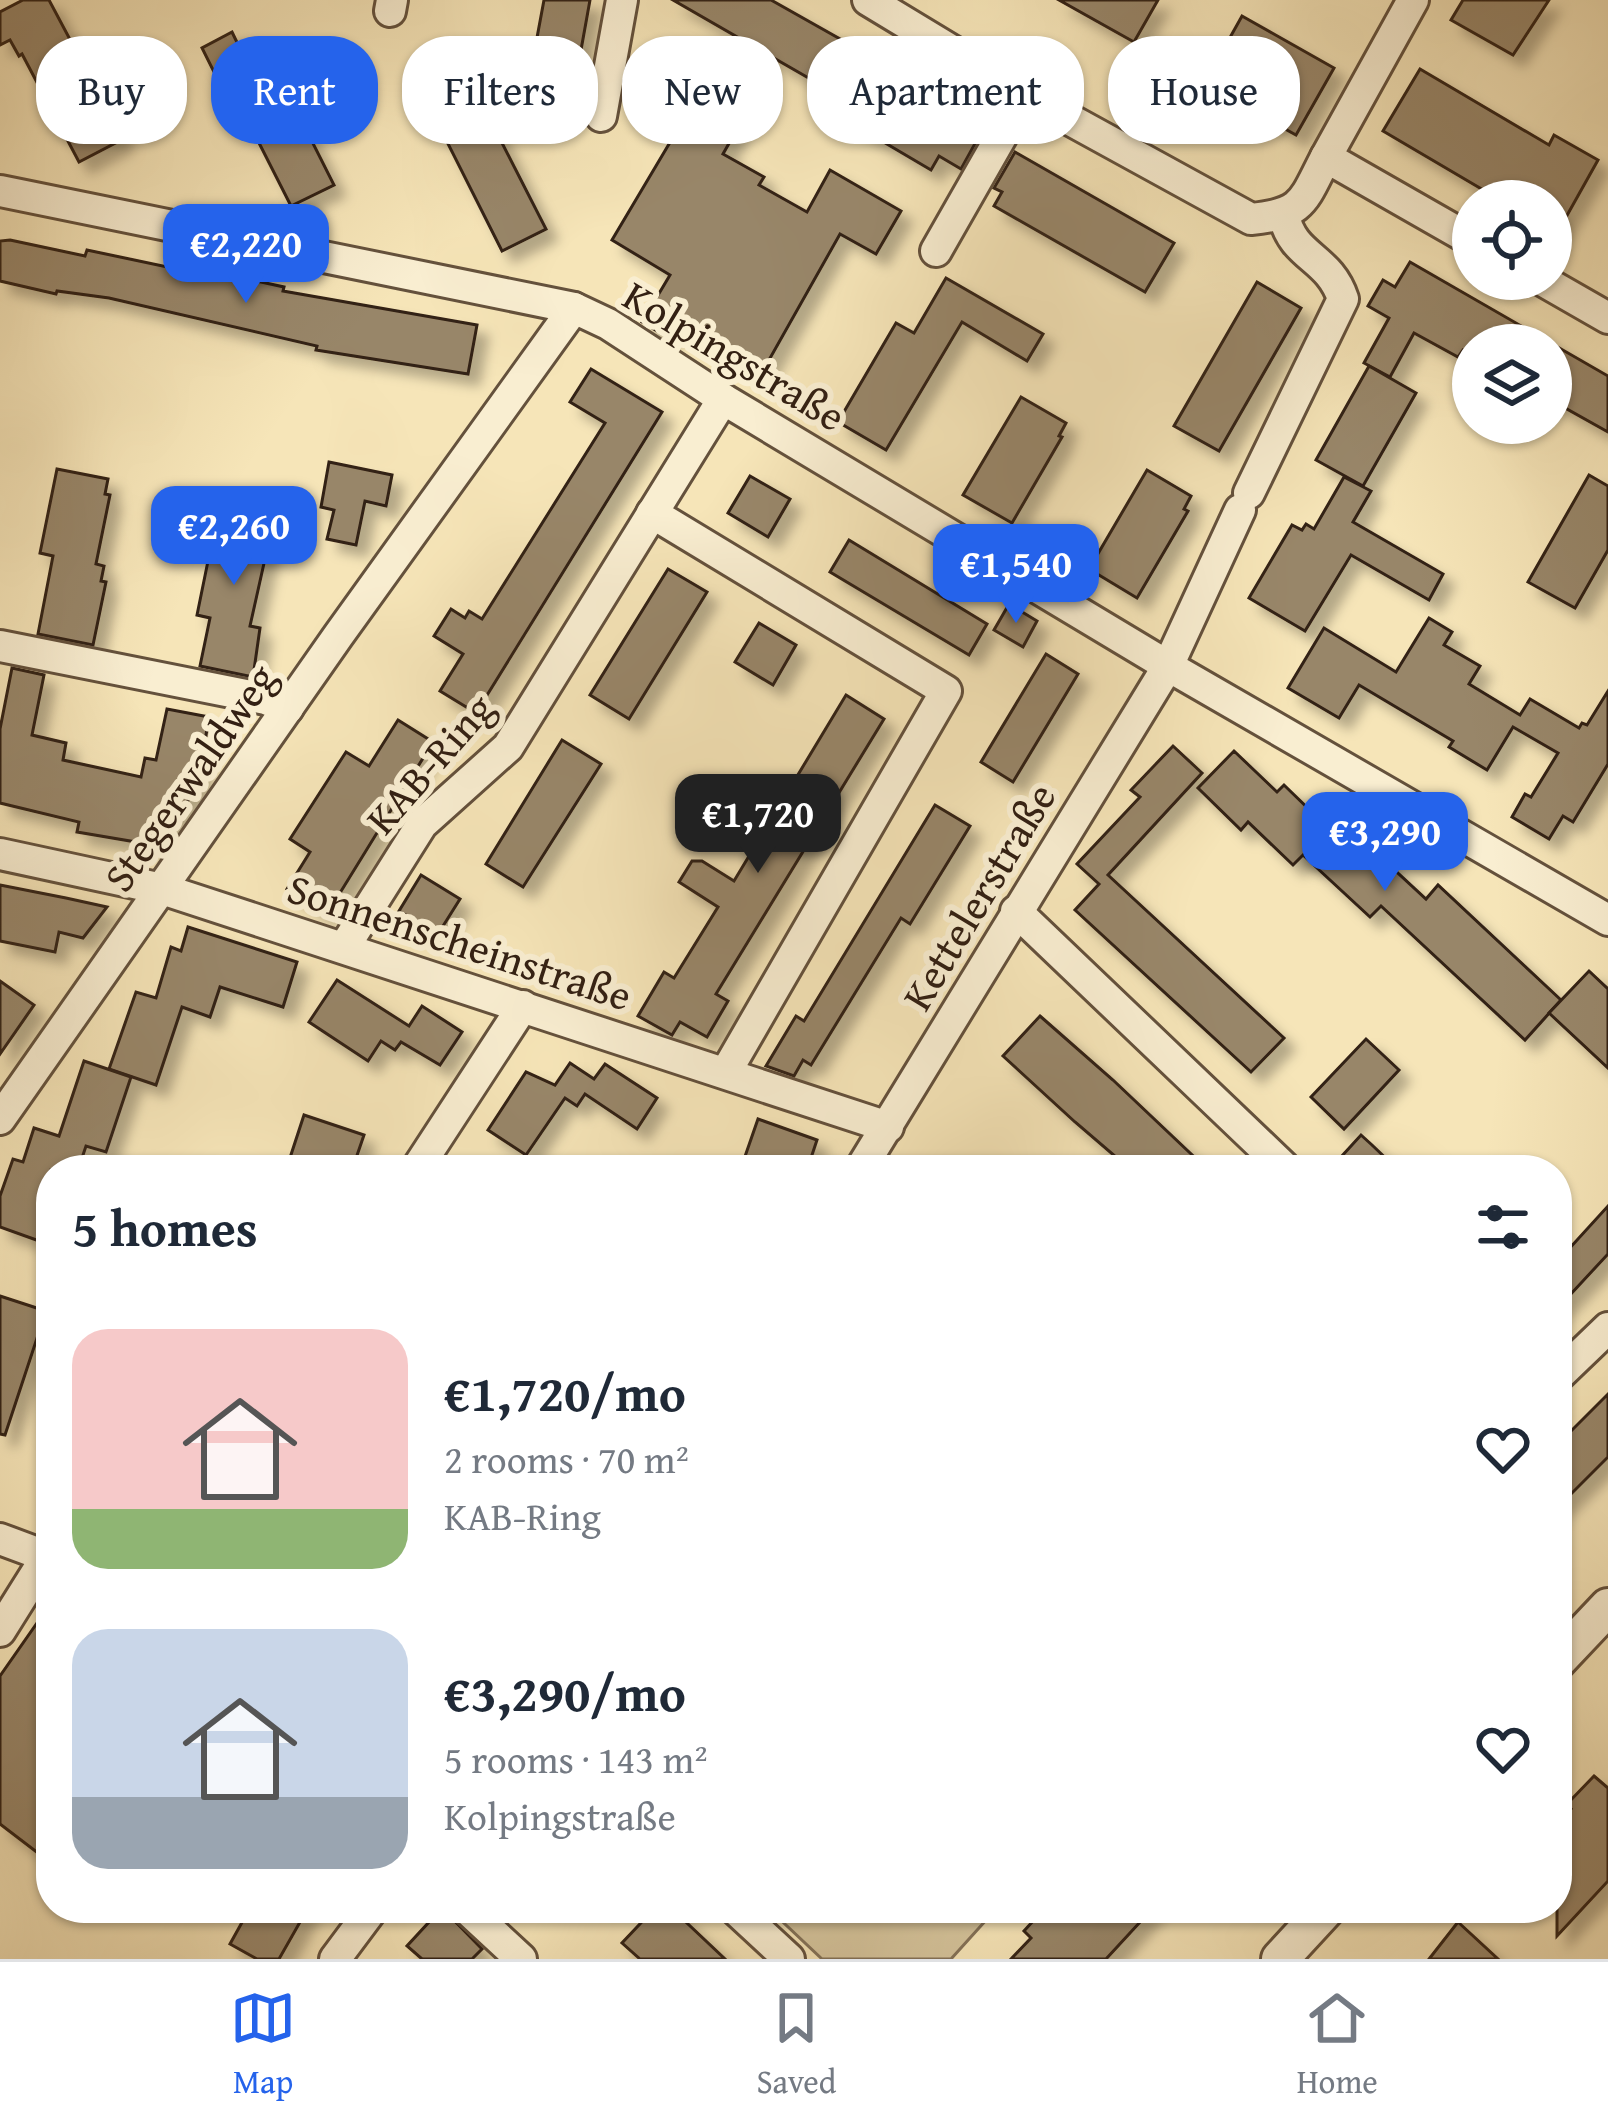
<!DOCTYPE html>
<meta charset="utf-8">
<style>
body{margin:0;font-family:"Gentium Book Plus",serif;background:#f2f2f3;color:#1f2937;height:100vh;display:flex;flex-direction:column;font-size:45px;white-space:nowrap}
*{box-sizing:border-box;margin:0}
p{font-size:39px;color:#747a83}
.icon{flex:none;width:66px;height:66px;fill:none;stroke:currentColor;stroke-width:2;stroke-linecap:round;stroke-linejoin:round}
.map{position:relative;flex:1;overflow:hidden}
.sheet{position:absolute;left:36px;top:1155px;width:1536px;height:768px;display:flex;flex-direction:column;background:#fff;border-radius:48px;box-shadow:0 3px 9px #0004}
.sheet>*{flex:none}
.hud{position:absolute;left:36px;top:36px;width:1536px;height:108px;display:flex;gap:24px}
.controls{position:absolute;left:1452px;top:180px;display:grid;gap:24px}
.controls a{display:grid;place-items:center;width:120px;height:120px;border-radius:50%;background:#fff;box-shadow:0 3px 9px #0004;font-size:60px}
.price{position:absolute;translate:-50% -102px;padding:0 27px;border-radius:24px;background:#2563eb;color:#fff;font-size:39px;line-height:78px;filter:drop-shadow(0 3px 6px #0008)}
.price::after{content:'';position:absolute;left:50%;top:72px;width:36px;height:27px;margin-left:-18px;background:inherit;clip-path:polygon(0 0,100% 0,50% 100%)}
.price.selected{background:#222;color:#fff}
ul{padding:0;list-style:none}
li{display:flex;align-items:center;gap:36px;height:300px;padding:0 36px}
li span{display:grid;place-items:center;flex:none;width:336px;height:240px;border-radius:36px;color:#555}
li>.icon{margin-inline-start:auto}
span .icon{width:144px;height:144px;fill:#fffc;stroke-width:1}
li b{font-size:51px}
h2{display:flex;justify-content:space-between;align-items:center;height:144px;padding:0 36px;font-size:51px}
.tag{padding:0 42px;border-radius:48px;background:#fff;box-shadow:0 3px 9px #0004;font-size:42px;line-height:108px}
.tag.selected{background:#2563eb;color:#fff}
.dock{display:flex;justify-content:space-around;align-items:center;height:168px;border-top:3px solid #e0e1e3;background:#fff;font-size:33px;color:#747a83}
.dock a{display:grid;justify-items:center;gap:6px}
.dock .selected{color:#2563eb}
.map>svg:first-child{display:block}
</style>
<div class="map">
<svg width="1608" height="1959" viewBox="0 0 1608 1959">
<defs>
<filter id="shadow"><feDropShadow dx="11" dy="11" stdDeviation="6" flood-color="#0004"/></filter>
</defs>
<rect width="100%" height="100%" fill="#f6e5b8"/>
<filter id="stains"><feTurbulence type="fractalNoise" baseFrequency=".00167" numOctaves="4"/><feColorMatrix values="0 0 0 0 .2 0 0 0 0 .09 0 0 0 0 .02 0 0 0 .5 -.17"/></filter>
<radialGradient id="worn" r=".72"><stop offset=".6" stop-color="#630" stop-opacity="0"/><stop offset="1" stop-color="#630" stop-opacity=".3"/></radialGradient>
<path fill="#d5c49c" stroke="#847258" stroke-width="3" d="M 768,1908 L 997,1908 L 951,1959 L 822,1959 Z"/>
<g fill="#988669" stroke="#332013" stroke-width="3" filter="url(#shadow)">
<path d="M 23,0 L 49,0 L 123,139 L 79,162 L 22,54 L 19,56 L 10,40 L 0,45 L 0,12 Z"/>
<path d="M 544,0 L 590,0 L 581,50 L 536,43 Z"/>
<path d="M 673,0 L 771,0 L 966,110 L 960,119 L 982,131 L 961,169 L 939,156 L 931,170 L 853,124 L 871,94 L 827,70 L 819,84 Z"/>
<path d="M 1059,0 L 1158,0 L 1134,42 Z"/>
<path d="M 1463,0 L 1549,0 L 1513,55 L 1451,20 Z"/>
<path d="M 1242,16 L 1334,68 L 1296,135 L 1204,84 Z"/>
<path d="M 232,32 L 244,57 L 264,46 L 334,185 L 291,206 L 221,68 L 214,72 L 202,48 Z"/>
<path d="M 1420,69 L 1549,145 L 1554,135 L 1598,160 L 1551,244 L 1551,201 L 1502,201 L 1383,131 Z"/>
<path d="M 475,90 L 546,229 L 502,251 L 432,112 Z"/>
<path d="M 691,107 L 736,131 L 723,154 L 764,177 L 759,185 L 807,212 L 830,170 L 901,211 L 876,254 L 840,234 L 760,376 L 674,326 L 667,337 L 642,322 L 670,275 L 612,240 Z"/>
<path d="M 1015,152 L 1174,243 L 1145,292 L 994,206 L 1002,192 L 994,188 Z"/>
<path d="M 10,240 L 85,256 L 87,250 L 191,272 L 192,267 L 284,287 L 283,291 L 477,325 L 468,374 L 316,350 L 317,346 L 109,298 L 57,291 L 56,294 L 0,281 L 0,241 Z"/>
<path d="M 1410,262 L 1608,376 L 1608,432 L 1551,400 L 1551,345 L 1473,345 L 1473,356 L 1463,350 L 1458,357 L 1414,333 L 1390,377 L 1364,363 L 1389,318 L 1368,306 L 1383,280 L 1395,287 Z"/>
<path d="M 946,278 L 1043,334 L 1027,361 L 962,322 L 886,450 L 838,422 L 896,323 L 914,333 Z"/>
<path d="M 1257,282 L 1301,308 L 1219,451 L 1174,426 Z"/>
<path d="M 1369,366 L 1416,393 L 1363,486 L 1316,460 Z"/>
<path d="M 591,369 L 662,412 L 476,713 L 440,691 L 463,654 L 434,636 L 451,609 L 465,618 L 469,611 L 482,619 L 605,423 L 570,402 Z"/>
<path d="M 1021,397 L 1066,423 L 1059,436 L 1062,437 L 1012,523 L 963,495 Z"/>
<path d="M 329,462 L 392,475 L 386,506 L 365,501 L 356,545 L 327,539 L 334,510 L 321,507 Z"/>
<path d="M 57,469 L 108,479 L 105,494 L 110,495 L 96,564 L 104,566 L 101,581 L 106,582 L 93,645 L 38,634 L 53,556 L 40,553 Z"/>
<path d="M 1147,470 L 1191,496 L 1184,509 L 1188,511 L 1137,598 L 1089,569 Z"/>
<path d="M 1589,475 L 1608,486 L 1608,550 L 1575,608 L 1528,582 Z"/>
<path d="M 750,476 L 790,499 L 768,537 L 728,513 Z"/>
<path d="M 1344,477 L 1371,491 L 1353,522 L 1443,574 L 1429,600 L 1351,555 L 1305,631 L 1249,598 L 1292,525 L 1302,530 L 1306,524 L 1314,529 Z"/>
<path d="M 220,502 L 275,514 L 250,626 L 260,628 L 253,677 L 200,666 L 210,618 L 197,615 Z"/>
<path d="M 849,540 L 987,624 L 969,655 L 830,572 Z"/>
<path d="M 668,569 L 707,592 L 629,719 L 590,695 Z"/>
<path d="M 1009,604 L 1037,621 L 1023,647 L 994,630 Z"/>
<path d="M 1429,618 L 1452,632 L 1444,645 L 1480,666 L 1469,684 L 1520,715 L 1530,699 L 1579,728 L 1582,723 L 1587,725 L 1608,691 L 1608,764 L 1573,822 L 1563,816 L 1549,839 L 1512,817 L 1525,794 L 1531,797 L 1558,753 L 1513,727 L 1487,770 L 1449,747 L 1453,741 L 1359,685 L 1339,718 L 1288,688 L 1324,628 L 1396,672 Z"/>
<path d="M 759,623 L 796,645 L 773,685 L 735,662 Z"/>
<path d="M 1046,654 L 1078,674 L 1013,782 L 981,762 Z"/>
<path d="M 12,668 L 44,675 L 32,735 L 66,743 L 63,760 L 141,777 L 145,758 L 156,760 L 167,709 L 209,717 L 197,789 L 154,845 L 77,832 L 79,822 L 0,803 L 0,729 Z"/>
<path d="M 846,695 L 884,719 L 716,994 L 728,1001 L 707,1037 L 680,1022 L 672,1035 L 638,1016 L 664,972 L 674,978 L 718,907 L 679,882 L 692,861 L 702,861 L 734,881 Z"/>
<path d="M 398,720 L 433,742 L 327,914 L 287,889 L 310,852 L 290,839 L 346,752 L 369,766 Z"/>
<path d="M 562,740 L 601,764 L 523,887 L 486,864 Z"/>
<path d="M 1173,746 L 1202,773 L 1108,875 L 1284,1038 L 1251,1072 L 1075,910 L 1099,884 L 1077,864 L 1140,797 L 1131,790 Z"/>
<path d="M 1234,751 L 1277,792 L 1284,785 L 1351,850 L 1361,839 L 1426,899 L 1438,885 L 1561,1000 L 1525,1040 L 1381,906 L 1370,917 L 1303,855 L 1293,865 L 1248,822 L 1241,830 L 1198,788 Z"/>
<path d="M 935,805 L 970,826 L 910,924 L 901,918 L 811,1065 L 803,1060 L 794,1076 L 766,1066 L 796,1016 L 804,1021 Z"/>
<path d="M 421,875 L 460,899 L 438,934 L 399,911 Z"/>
<path d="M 0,885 L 66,898 L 107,907 L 83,938 L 59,932 L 55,952 L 0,941 Z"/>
<path d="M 188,927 L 297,962 L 283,1007 L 220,987 L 210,1017 L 182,1007 L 156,1085 L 109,1069 L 136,992 L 156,998 L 171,947 L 181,951 Z"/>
<path d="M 1589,971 L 1608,989 L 1608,1068 L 1549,1013 Z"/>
<path d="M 337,980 L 409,1026 L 422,1006 L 462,1032 L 440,1065 L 401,1042 L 395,1050 L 381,1041 L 368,1061 L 309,1022 Z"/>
<path d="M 0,981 L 34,1005 L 0,1054 Z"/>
<path d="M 1040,1016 L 1113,1080 L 1208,1170 L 1131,1170 L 1075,1122 L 1003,1056 Z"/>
<path d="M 1366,1039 L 1399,1070 L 1344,1129 L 1311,1097 Z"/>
<path d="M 84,1061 L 131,1077 L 106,1152 L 86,1146 L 78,1170 L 51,1170 L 51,1216 L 42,1242 L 0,1227 L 0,1196 L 13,1159 L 23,1162 L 34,1128 L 59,1136 Z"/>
<path d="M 570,1063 L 594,1079 L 605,1064 L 657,1098 L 637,1129 L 585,1094 L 577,1106 L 565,1098 L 526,1155 L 488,1130 L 526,1072 L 555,1085 Z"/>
<path d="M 304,1115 L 364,1135 L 352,1170 L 286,1170 Z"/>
<path d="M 758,1119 L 817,1140 L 807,1170 L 756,1170 L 742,1165 Z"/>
<path d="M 1361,1135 L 1372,1145 L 1398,1170 L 1354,1170 L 1341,1157 Z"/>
<path d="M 1608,1206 L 1608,1254 L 1557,1309 L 1557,1262 Z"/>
<path d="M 0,1296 L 46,1311 L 5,1435 L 0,1434 Z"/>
<path d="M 1608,1394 L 1608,1457 L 1557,1508 L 1557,1445 Z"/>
<path d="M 51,1603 L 51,1863 L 0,1824 L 0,1676 Z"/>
<path d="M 1594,1776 L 1608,1788 L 1608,1881 L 1557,1936 L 1557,1824 L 1571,1809 L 1566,1805 Z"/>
<path d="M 250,1908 L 308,1908 L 279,1959 L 257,1959 L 230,1944 Z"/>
<path d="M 442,1908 L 482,1949 L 472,1959 L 422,1959 L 407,1946 Z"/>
<path d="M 655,1908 L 671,1908 L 725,1959 L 640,1959 L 622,1943 Z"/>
<path d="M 1045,1908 L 1153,1908 L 1106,1959 L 1011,1959 L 1031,1938 L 1024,1931 Z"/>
<path d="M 1458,1922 L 1498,1959 L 1429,1959 Z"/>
</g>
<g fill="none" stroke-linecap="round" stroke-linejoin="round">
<defs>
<g id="minor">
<path d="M 868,0 L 1025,95 L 1251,219 C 1304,214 1303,201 1326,157 L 1473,241"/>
<path d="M 390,11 L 392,0"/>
<path d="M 601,116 L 622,0"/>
<path d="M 1326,157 L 1413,0"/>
<path d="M 0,191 L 574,308 L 608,324 L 723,399 L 1168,666 L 1608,920"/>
<path d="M 936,251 L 1025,95"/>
<path d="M 1540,279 L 1608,318"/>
<path d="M 1249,493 L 1343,299 C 1329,256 1293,258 1284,216"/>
<path d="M 652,513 L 946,691 L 726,1072"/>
<path d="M 0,646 L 266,699 L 288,708"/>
<path d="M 0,854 L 162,889 L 888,1127"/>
<path d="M 1016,911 L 1287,1170"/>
<path d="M 345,946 L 422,824 L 508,747 L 723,399"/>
<path d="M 0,1119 L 338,636 L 574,308"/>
<path d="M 416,1170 L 523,1006"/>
<path d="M 860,1170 L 1168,666 L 1240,510"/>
<path d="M 1557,1377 L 1608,1328"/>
<path d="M 0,1539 L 51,1558"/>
<path d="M 0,1631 L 47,1556"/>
<path d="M 466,1908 L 521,1959"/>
<path d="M 734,1908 L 789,1959"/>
<path d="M 335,1959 L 373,1908"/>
</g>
<g id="tertiary">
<path d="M 1557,1661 L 1608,1607"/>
<path d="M 1280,1959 L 1327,1908"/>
</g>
</defs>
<use href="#minor" stroke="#64513c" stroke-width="36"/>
<use href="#tertiary" stroke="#64513c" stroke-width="42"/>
<use href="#minor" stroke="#f9eed1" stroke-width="30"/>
<use href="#tertiary" stroke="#f9eed1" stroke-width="36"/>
</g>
<g text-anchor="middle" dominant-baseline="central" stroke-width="12" stroke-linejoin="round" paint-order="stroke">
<g font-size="42" fill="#332013" stroke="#f9eed1">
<text transform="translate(735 355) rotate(31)">Kolpingstraße</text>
<text transform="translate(429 763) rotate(-49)">KAB-Ring</text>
<text transform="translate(189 777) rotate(-55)">Stegerwaldweg</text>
<text transform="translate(978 896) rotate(-59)">Kettelerstraße</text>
<text transform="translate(460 941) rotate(18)">Sonnenscheinstraße</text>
</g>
</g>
<rect width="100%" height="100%" filter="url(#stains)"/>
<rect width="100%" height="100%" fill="url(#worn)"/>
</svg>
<div class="controls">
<a><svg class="icon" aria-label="locate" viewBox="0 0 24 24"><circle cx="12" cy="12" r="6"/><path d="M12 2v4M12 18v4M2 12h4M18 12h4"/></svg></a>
<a><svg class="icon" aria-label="layers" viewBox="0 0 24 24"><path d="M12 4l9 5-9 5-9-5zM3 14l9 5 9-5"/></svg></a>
</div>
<b class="price" style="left:246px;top:306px">€2,220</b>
<b class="price" style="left:234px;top:588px">€2,260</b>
<b class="price" style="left:1016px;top:626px">€1,540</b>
<b class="price selected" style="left:758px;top:876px">€1,720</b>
<b class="price" style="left:1385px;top:894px">€3,290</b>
<div class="hud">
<a class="tag">Buy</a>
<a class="tag selected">Rent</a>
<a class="tag">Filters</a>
<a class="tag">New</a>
<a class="tag">Apartment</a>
<a class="tag">House</a>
</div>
<section class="sheet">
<h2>5 homes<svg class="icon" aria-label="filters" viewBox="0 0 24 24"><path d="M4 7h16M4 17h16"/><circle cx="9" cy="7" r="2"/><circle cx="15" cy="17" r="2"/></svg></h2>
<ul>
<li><span style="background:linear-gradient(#f6c9c9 75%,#8fb573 0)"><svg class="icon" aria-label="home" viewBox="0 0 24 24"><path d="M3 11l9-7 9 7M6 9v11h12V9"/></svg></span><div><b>€1,720/mo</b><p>2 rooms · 70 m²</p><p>KAB-Ring</p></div><svg class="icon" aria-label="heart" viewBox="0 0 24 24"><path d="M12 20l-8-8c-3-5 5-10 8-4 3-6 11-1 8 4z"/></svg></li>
<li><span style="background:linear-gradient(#c9d6e8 70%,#9aa5b1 0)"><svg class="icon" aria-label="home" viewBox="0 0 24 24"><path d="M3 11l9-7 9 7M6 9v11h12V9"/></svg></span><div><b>€3,290/mo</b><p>5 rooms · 143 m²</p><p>Kolpingstraße</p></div><svg class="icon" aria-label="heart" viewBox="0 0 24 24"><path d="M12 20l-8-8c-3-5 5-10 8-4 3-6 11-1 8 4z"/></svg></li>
</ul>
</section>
</div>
<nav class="dock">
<a class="selected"><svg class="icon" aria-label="map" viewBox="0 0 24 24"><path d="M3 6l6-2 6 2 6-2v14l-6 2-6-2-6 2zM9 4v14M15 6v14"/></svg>Map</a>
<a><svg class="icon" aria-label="saved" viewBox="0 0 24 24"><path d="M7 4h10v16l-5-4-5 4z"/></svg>Saved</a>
<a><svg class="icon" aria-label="home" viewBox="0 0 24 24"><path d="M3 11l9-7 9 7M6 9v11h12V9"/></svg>Home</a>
</nav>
